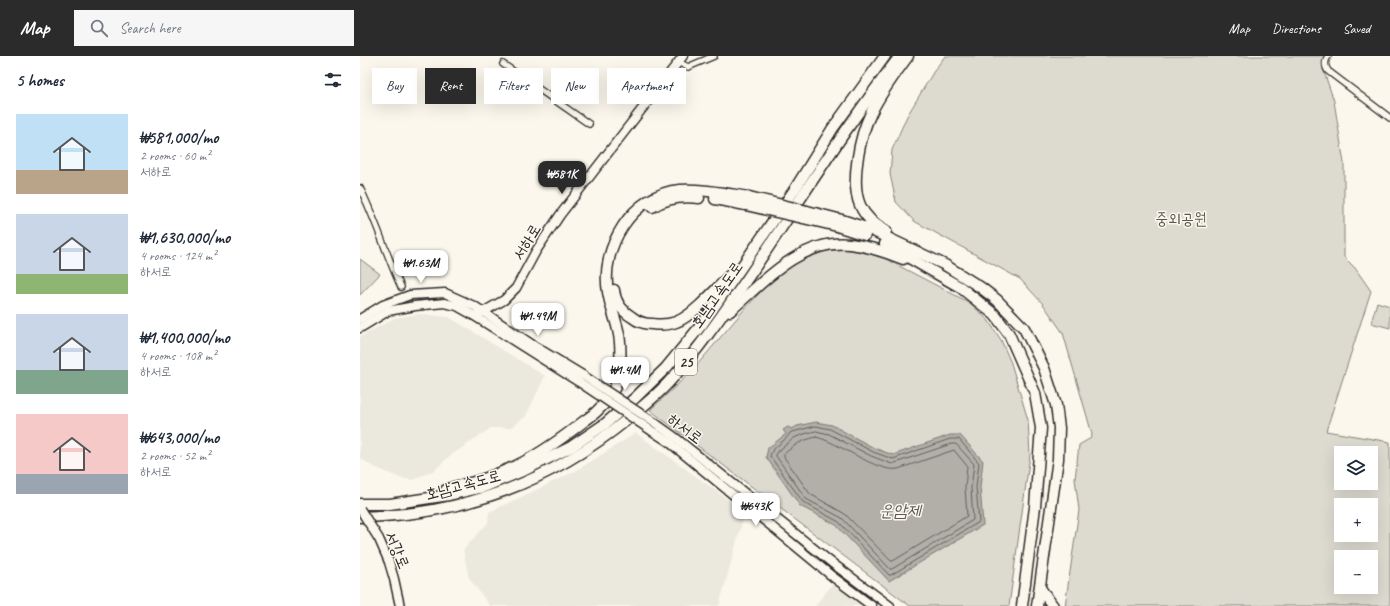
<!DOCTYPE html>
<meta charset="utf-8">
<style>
body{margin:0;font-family:Caveat,"Poor Story",sans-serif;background:#f6f6f7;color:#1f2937;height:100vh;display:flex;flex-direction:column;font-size:15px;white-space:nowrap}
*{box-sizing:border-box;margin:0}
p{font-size:13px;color:#747a83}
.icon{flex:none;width:22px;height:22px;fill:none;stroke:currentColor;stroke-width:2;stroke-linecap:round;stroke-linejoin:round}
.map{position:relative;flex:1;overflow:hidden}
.drawer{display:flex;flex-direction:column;background:#fff;width:360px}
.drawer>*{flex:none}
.guide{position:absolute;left:12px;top:12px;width:380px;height:36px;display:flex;gap:8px}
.buttons{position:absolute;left:974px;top:390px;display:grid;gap:8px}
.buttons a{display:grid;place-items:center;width:44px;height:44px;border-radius:0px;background:#fff;box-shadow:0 4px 16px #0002;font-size:20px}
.price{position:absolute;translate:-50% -34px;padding:0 9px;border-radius:8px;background:#fff;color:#222;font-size:13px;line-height:26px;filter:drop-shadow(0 1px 2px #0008)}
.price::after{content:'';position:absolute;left:50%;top:24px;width:12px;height:9px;margin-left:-6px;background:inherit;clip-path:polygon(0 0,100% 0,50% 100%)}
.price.current{background:#2b2b2b;color:#fff}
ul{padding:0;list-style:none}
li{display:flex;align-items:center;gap:12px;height:100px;padding:0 16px}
li span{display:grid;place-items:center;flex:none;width:112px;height:80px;border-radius:0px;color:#555}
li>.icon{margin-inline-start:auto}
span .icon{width:48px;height:48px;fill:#fffc;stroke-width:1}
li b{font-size:17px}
h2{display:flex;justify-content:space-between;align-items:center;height:48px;padding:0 16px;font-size:17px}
.pill{padding:0 14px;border-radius:0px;background:#fff;box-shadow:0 4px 16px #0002;font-size:14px;line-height:36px}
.pill.current{background:#2b2b2b;color:#fff}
header{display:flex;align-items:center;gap:24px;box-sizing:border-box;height:56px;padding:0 20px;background:#2b2b2b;color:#fff}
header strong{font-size:19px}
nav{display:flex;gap:22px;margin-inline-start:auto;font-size:14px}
.search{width:280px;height:36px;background:#f6f6f7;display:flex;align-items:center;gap:10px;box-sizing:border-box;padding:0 14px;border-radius:0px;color:#747a83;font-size:15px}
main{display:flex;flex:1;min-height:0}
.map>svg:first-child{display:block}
</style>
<header>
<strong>Map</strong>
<div class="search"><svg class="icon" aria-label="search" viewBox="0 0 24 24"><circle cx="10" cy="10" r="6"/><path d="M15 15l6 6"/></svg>Search here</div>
<nav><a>Map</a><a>Directions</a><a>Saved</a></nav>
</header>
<main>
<section class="drawer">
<h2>5 homes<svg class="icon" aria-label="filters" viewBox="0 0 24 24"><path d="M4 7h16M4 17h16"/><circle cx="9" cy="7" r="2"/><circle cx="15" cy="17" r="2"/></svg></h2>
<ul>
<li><span style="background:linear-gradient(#bfe0f5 70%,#b9a48a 0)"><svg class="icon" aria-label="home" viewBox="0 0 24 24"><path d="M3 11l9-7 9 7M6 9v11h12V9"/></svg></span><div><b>₩581,000/mo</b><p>2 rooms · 60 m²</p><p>서하로</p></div></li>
<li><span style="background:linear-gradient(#c9d6e8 75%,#8fb573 0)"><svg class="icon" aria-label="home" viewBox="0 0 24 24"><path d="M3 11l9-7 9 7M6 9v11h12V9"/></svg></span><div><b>₩1,630,000/mo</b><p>4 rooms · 124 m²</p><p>하서로</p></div></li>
<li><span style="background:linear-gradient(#c9d6e8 70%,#7fa58c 0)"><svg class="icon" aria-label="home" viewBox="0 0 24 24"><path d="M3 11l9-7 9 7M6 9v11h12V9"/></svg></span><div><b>₩1,400,000/mo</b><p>4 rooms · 108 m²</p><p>하서로</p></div></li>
<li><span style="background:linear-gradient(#f6c9c9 75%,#9aa5b1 0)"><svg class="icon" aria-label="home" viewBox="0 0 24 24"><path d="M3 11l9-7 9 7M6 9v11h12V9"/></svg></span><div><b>₩643,000/mo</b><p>2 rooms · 52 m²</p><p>하서로</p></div></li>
</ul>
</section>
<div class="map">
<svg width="1030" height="550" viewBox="0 0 1030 550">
<rect width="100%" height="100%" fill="#fbf7ec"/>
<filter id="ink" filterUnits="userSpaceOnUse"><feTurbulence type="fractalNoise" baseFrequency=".025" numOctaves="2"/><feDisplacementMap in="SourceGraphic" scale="8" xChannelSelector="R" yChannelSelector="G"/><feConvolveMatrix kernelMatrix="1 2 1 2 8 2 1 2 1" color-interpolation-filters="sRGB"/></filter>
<g filter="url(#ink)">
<g fill="#ebe8de">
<path d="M 59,258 L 89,261 L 185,320 L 166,360 L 150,372 L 131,372 L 87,402 L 75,414 L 53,424 L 40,422 L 12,410 L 0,402 L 0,281 L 35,262 Z"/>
<path d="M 276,377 L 377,450 L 384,459 L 359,550 L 130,550 L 109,522 L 103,494 L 128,467 L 129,456 L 214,416 Z"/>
<path d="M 474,526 L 505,550 L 455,550 Z"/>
</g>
<g fill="#dddad0" stroke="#84827e" fill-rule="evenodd">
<path d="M 585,0 L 964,0 L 963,13 L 974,45 L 984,107 L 984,201 L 995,212 L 1011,235 L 966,375 L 1030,386 L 1030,550 L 705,550 L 719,454 L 715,423 L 719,389 L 731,382 L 732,378 L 703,277 L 683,248 L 660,223 L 554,165 L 536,146 L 530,118 L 532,94 L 547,60 L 574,15 ZM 981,397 L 1011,397 L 1011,427 L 981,427 ZM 981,449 L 1011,449 L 1011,479 L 981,479 ZM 981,501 L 1011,501 L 1011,531 L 981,531 Z"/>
<path d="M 494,193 L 524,202 L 610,247 L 628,264 L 641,284 L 651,307 L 668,364 L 670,399 L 649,550 L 550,550 L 290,354 L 330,317 L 383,255 L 405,231 L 436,206 L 469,194 Z"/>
<path d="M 0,203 L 20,218 L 0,239 Z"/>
<path d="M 1017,246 L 1030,250 L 1030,272 L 1011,267 Z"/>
</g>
<path fill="#b1afa7" stroke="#7b7a75" d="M 456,366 L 472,369 L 514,392 L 533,399 L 590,379 L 600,379 L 623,405 L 620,431 L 623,469 L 529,525 L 476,469 L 440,450 L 406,401 L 408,392 L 426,378 L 423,374 L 428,371 L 432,373 L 437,370 Z"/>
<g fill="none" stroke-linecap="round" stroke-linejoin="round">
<g stroke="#61605d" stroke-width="1">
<path d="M 456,370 L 470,373 L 513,396 L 533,403 L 590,383 L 599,383 L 619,407 L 616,431 L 619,466 L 531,519 L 529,519 L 479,466 L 443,446 L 410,400 C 412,390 425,387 430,377 Z"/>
<path d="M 456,375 L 469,378 L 511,400 L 532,408 L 591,388 L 596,388 L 614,408 L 611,432 L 613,464 L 532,513 L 530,513 L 482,462 L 446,443 L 416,400 L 416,397 L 434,382 L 441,379 Z"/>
<path d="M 456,381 C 479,386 517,417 538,413 L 594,394 L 607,410 L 605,432 L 607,460 L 533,505 L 531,505 L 485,458 L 450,438 L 424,401 L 424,398 C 436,388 440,385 456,381 Z"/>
</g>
<defs>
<g id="street">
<path d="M 968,0 C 965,5 964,9 968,15 L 1030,62"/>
<path d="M 318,6 L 328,11 L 354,0"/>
<path d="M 143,8 L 229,68"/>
<path d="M 0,132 C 16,164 26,198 41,231"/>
</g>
<g id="secondary">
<path d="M 113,259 L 123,256 L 144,244 L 156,232 L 176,195 L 200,159 L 323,0"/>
<path d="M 0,263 L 23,249 L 50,239 L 85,237 L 116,251 L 176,291 L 224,320"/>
<path d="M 0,272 L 28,255 L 55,250 L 84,247 L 97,250 L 113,259 L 219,326"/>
<path d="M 295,367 L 316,382 L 472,507 L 530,550"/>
<path d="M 292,375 L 309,386 L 473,521 L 512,550"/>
<path d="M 29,506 L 34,523 L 40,550"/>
</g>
<g id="highway">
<path d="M 355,143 L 386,149"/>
<path d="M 292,151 C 306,142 323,140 339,142"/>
<path d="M 447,155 L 482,164 L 509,173 L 585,209 L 620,231 L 637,244 L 664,272 L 684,312 L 696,349 L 699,372 L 698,403 L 677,550"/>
<path d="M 443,162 L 477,170 L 505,179"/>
<path d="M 526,175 C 515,169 505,161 500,149 C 490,126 500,79 511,57 C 521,36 535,18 548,0"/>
<path d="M 525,188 L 600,231 L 635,259 L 649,278 L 675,337 L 681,372 L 675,451 L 662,550"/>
<path d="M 254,234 C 255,245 262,255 272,261 C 278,266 284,268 292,268 C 300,269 308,269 316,266 C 333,260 358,231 371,218"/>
<path d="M 370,255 C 402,227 442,182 490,188 C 508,190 526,196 543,203"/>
<path d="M 86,434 C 97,429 109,428 121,424 C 130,421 140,417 149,413 C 175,402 200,384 223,366 C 228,362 235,358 239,353 C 245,348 252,338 255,331 C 261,316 262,290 258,274 C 255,261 250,249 248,236 C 240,192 272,138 320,134 C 340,132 369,138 389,141"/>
<path d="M 0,448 L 30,448 L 89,439 L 124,431 L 165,414 L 211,391 L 245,368 L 275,342 L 306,312 L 343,267 L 435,133 L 473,72 L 525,0"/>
<path d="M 0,461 C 103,459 189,427 269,362 C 282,351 296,340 308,327 C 338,295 363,258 387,223 C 438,148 485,71 540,0"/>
<path d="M 680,532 L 693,550"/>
</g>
</defs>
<use href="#street" stroke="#2b2b2b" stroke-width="8"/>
<use href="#secondary" stroke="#2b2b2b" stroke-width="11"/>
<use href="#highway" stroke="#2b2b2b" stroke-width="13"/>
<use href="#street" stroke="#fbf7ec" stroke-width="5.5"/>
<use href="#secondary" stroke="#fbf7ec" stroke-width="8"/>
<use href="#highway" stroke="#fbf7ec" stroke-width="10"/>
<defs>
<g id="secondary-bridge">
<path d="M 224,320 L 295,367"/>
<path d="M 219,326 L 292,375"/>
<path d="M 0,453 L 19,483 L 29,506"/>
</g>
<g id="highway-bridge">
<path d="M 389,141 L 447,155"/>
<path d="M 386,149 L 443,162"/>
</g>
</defs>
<use href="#secondary-bridge" stroke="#2b2b2b" stroke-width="11" stroke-linecap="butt"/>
<use href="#highway-bridge" stroke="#2b2b2b" stroke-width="13" stroke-linecap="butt"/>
<use href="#secondary-bridge" stroke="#fbf7ec" stroke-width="8"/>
<use href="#highway-bridge" stroke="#fbf7ec" stroke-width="10"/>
</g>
</g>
<g text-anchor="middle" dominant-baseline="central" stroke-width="3" stroke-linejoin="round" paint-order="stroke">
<rect fill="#fbf7ec" stroke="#696865" stroke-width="1" x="315" y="293" width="22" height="26" rx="3"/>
<g font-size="15" font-weight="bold" fill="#2b2b2b">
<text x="326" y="306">25</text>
</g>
<g font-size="16" fill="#585754" stroke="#fbf7ec">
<text x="821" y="163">중외공원</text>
</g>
<g font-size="16" fill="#2b2b2b" stroke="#fbf7ec">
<text transform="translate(167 186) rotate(-59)">서하로</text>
<text transform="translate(357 239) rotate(-55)">호남고속도로</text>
<text transform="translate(325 373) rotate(37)">하서로</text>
<text transform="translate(103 429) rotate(-15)">호남고속도로</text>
<text transform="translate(37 494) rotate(67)">서강로</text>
</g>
<g font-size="17" font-style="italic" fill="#5a5956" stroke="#fbf7ec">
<text x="540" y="454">운암제</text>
</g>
</g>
</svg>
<div class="buttons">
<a><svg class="icon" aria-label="layers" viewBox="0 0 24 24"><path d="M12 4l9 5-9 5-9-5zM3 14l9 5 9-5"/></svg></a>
<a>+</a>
<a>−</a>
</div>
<b class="price current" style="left:202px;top:139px">₩581K</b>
<b class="price" style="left:61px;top:228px">₩1.63M</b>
<b class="price" style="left:178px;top:281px">₩1.49M</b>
<b class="price" style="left:265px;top:335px">₩1.4M</b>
<b class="price" style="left:396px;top:471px">₩643K</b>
<div class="guide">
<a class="pill">Buy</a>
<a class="pill current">Rent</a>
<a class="pill">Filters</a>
<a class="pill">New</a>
<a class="pill">Apartment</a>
</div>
</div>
</main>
